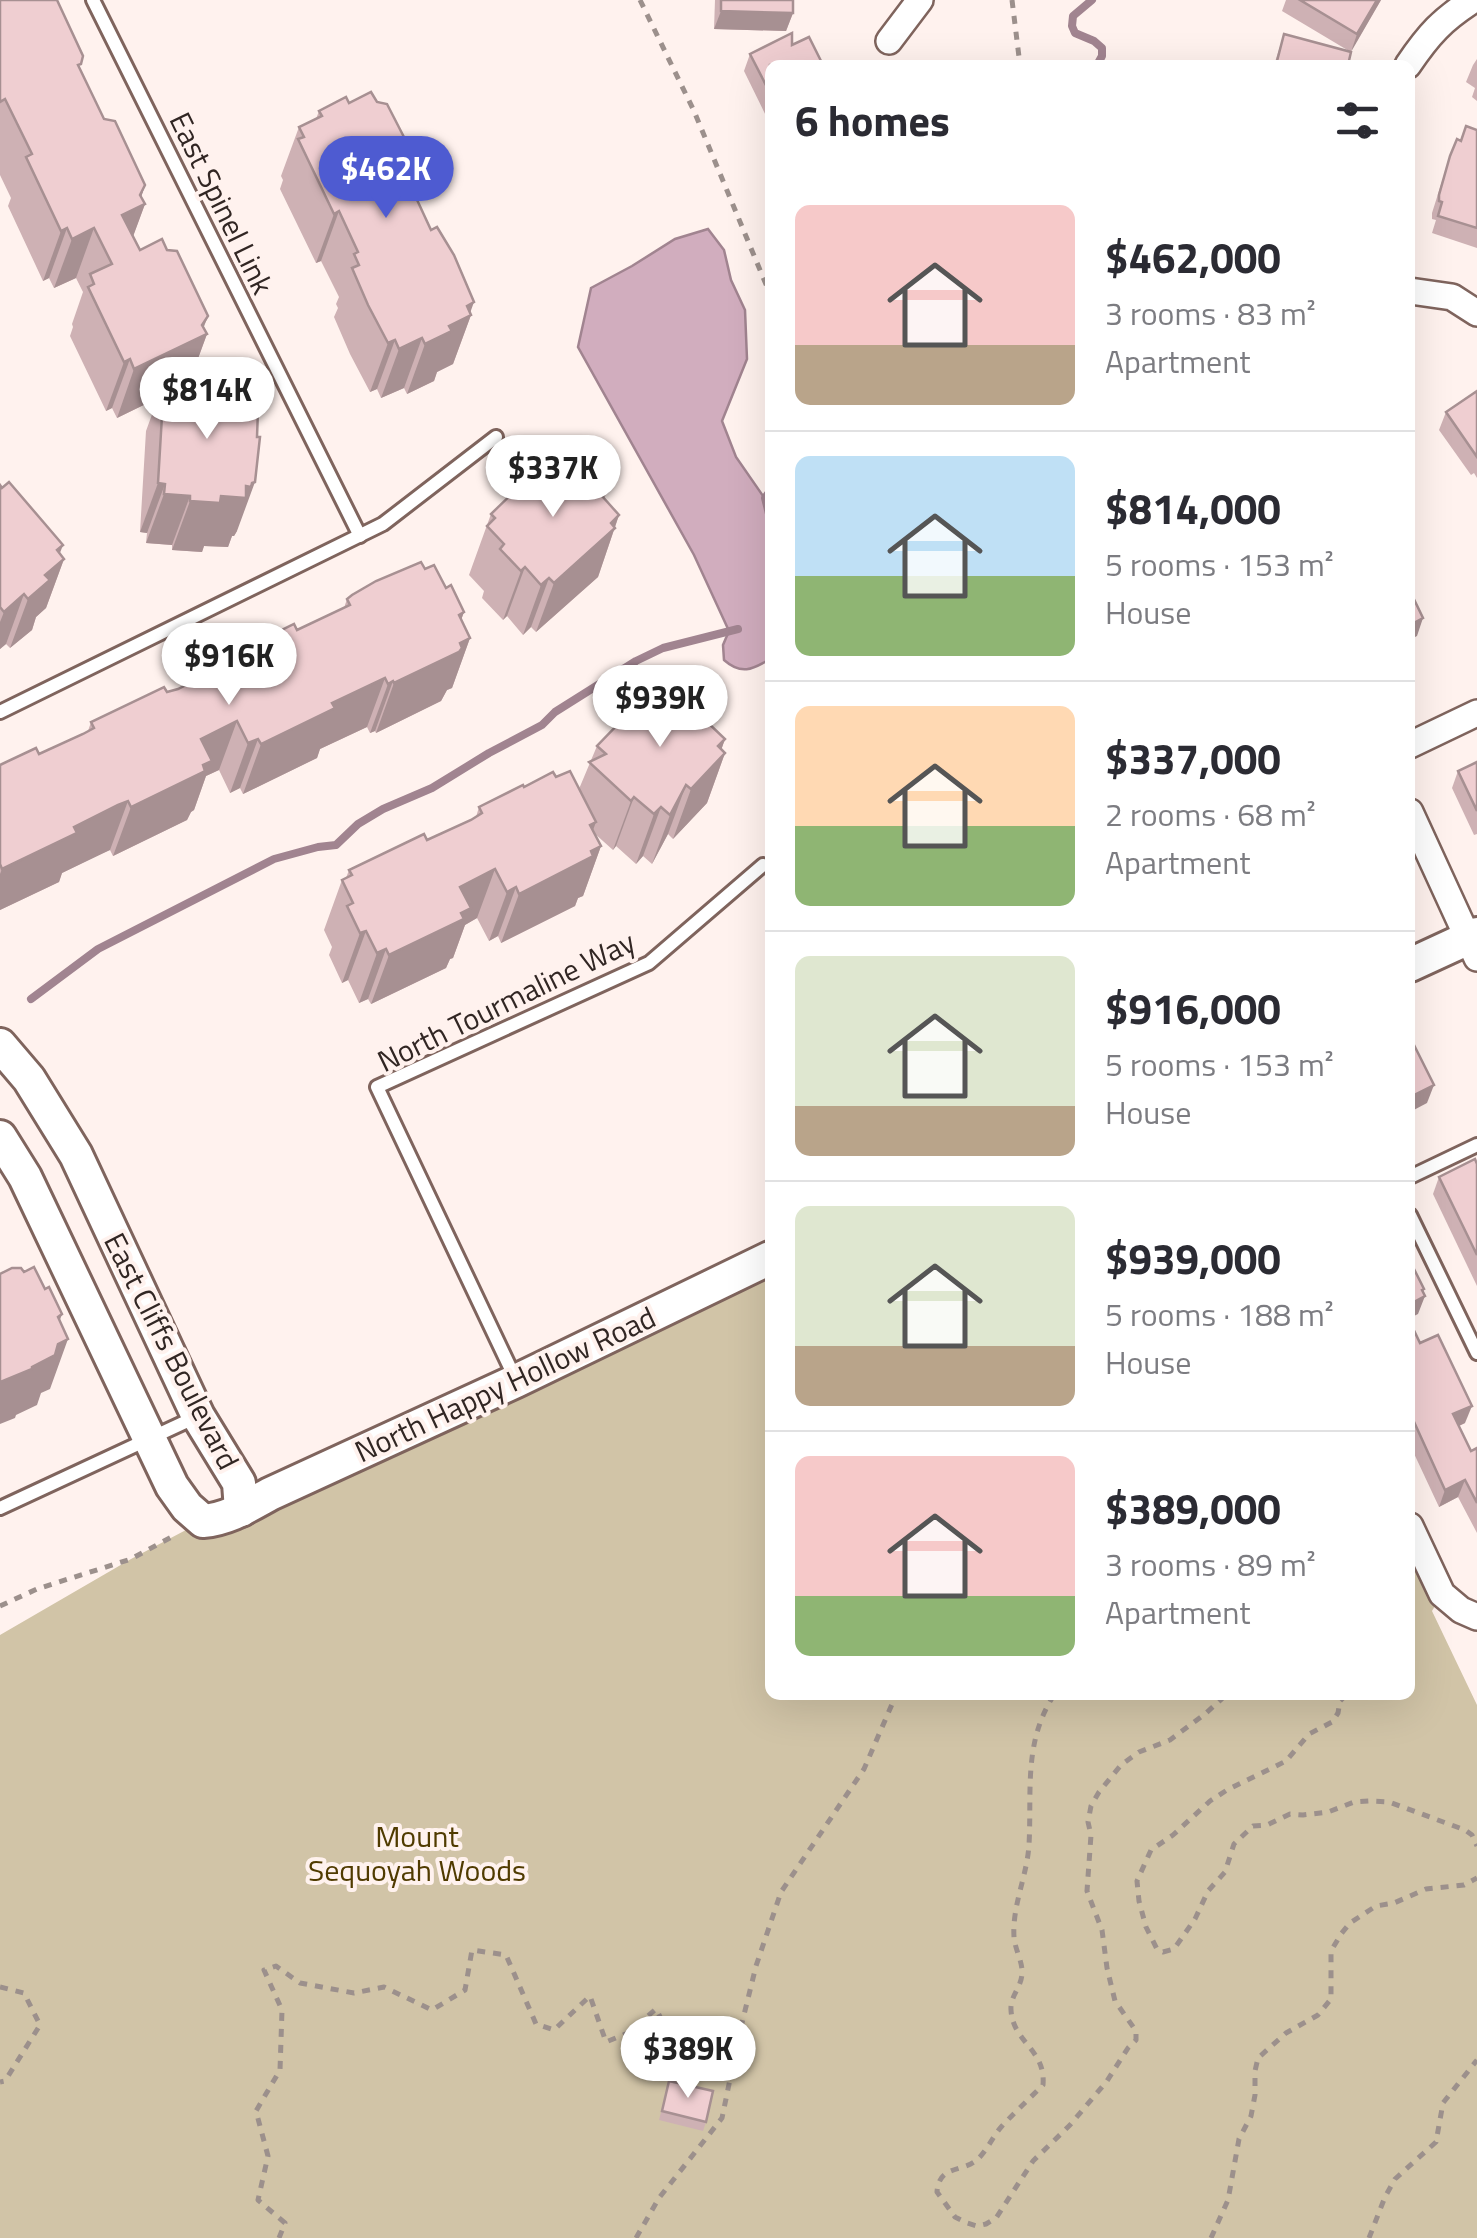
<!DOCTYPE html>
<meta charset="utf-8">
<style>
body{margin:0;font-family:"Titillium Web",sans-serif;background:#f7f7f7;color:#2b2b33;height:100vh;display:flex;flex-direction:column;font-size:38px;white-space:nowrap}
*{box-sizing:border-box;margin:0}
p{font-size:32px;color:#7c7c81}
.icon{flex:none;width:55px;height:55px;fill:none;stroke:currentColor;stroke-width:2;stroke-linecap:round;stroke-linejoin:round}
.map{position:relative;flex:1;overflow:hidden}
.panel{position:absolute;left:765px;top:60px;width:650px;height:1640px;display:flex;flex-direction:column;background:#fff;border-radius:15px;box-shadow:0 10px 40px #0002}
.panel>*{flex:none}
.price{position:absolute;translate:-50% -85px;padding:0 22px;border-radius:35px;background:#fff;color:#222;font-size:32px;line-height:65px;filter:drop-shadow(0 2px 5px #0008)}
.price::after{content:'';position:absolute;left:50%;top:60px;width:30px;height:22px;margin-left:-15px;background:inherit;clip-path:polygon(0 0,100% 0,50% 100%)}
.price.current{background:#4e5bd1;color:#fff}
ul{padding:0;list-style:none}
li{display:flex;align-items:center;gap:30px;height:250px;padding:0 30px}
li+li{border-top:2px solid #e1e1e2}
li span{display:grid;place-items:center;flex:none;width:280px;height:200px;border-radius:15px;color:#555}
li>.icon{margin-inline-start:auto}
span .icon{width:120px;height:120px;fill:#fffc;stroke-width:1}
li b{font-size:42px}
h2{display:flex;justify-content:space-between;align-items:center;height:120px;padding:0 30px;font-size:42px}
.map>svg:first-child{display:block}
</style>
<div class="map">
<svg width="1477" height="2238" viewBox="0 0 1477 2238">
<rect width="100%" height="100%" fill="#fff2ee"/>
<path fill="#d1c4a7" d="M 770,1258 L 770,1695 L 1410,1695 L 1410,1526 L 1442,1594 L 1432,1611 L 1477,1705 L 1477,2238 L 0,2238 L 0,1635 L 131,1559 L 203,1521 Z"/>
<path fill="#d1adbe" stroke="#a18490" stroke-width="2.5" d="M 708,229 L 724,250 L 731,280 L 745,310 L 747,359 L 722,421 L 736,457 L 770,506 L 770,659 C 752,670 741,675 724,660 L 723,645 L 729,631 L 694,555 L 578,347 L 591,288 L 632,266 L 675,239 Z"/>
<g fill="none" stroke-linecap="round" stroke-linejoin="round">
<g stroke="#a18490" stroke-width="8">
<path d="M 1092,0 L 1073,16 L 1072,26 L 1075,33 L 1094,41 L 1102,48 L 1102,56 L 1097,65"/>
<path d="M 770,491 L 765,498 L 770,518"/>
<path d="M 31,999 L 98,949 L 274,859 L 318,847 L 336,845 L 358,824 L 383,809 L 432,788 L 489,753 L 542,725 L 555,712 L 636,661 L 663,648 L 738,629"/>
</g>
<defs>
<g id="service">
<path d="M 93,0 L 360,536"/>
<path d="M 0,712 L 383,524 L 496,437"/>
<path d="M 1410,1177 L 1477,1145"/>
<path d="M 1410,1215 L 1477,1353"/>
<path d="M 515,1378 L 377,1087 L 649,963 L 763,865"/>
<path d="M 0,1508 L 196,1417"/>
</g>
<g id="minor">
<path d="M 889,41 L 920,0"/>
<path d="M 1408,65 C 1429,34 1442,20 1473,0"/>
<path d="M 1410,291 L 1452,297 L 1477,313"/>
<path d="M 1410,745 L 1477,713"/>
<path d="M 1410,812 L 1477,958"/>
<path d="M 1410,1526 L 1442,1594 L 1461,1610 L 1477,1617"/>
</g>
<g id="tertiary">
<path d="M 1410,965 L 1477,934"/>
<path d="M 0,1045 L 29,1079 L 76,1155 L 198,1416 L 239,1483 L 241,1510"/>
<path d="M 0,1137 L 25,1177 L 172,1486 L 187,1507 L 203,1521 C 228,1519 248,1506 270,1494 L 516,1381 L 770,1258"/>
</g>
</defs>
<use href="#service" stroke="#7f645d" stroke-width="18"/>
<use href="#minor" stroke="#7f645d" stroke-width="30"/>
<use href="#tertiary" stroke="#7f645d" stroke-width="38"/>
<g stroke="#9c908c" stroke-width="5" stroke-dasharray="8 8" stroke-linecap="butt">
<path d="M 640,0 L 694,111 L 770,294"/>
<path d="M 1012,0 L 1020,65"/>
<path d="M 0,1606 L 37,1589 L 131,1559 L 177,1534"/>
<path d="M 1054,1695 C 1023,1743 1032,1791 1029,1845 C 1027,1876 1012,1906 1014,1937 C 1015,1950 1023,1962 1022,1974 C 1021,1988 1010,1996 1011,2010 C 1013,2043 1046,2049 1043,2085 C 1029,2099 1015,2112 1002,2126 C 993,2136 988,2149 978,2159 C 963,2173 939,2164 937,2192 L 955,2217 L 967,2223 L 977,2226 L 986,2224 L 996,2218 L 1033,2161 L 1070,2125 L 1107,2081 L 1128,2048 L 1136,2040 L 1136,2031 L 1115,2001 L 1107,1968 L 1102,1930 L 1087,1891 L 1091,1835 L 1088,1822 L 1091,1806 L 1099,1792 L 1121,1765 L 1139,1752 L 1170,1740 L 1205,1714 L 1226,1695"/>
<path d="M 1346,1695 L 1340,1701 L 1338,1713 L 1332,1722 L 1309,1734 L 1286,1761 L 1227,1790 L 1210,1801 L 1173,1835 L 1151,1850 L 1137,1881 L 1139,1901 L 1146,1927 L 1157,1949 L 1163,1952 L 1174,1949 L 1195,1919 L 1208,1891 L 1225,1872 L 1234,1844 L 1253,1826 L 1267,1825 L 1290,1814 L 1303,1815 L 1328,1812 L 1354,1802 L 1369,1801 L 1389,1802 L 1465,1830 L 1472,1835 L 1477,1846"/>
<path d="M 0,1987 L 24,1993 L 40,2025 L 5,2081 L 0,2082"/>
<path d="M 279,2238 L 285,2223 L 258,2200 L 268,2156 L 256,2111 L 280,2070 L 282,2010 L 264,1970 L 276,1966 L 300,1983 L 354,1993 L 384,1987 L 432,2010 L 465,1990 L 472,1950 L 506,1955 L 536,2024 L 554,2030 L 590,1996 L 606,2042 L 628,2033 L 656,2009 L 670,2036 L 686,2058 L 731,2075"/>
<path d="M 636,2238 L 659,2198 L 722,2118 L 740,2031 L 756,1966 L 781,1892 L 864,1769 L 896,1695"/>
<path d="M 1211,2238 L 1228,2200 L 1239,2139 L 1251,2116 L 1255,2095 L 1255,2071 L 1258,2058 L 1286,2033 L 1318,2015 L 1331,1999 L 1331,1951 L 1341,1934 L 1350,1923 L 1376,1906 L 1394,1903 L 1426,1889 L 1464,1885 L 1477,1878"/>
<path d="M 1369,2238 L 1385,2197 L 1395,2179 L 1436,2142 L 1443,2103 L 1477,2060"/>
</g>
<use href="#service" stroke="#fff" stroke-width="12"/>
<use href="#minor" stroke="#fff" stroke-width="25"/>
<use href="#tertiary" stroke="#fff" stroke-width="32"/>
</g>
<g fill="#ceb1b4">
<path d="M 0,0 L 80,68 L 104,119 L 145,185 L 141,197 L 145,204 L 133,236 L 140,250 L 204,327 L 207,334 L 189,383 L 224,391 L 237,531 L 234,536 L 232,536 L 228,547 L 204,546 L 202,552 L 172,550 L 172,545 L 146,543 L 147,533 L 140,532 L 146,431 L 158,398 L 117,418 L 112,408 L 106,411 L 70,336 L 73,327 L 72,324 L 83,292 L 76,278 L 54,288 L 49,278 L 43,281 L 8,206 L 11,198 L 0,175 Z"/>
<path d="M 715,0 L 793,0 L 793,13 L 786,31 L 714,29 Z"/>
<path d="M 1286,0 L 1381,0 L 1351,51 L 1348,65 L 1274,65 L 1284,34 L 1349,51 L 1282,11 Z"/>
<path d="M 792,45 L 770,65 L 770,124 L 744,71 L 750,54 Z"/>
<path d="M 1477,59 L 1477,101 L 1472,97 L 1475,88 L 1466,82 L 1473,65 Z"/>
<path d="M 349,103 L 414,180 L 414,194 L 471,315 L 453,364 L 437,372 L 434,381 L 407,394 L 404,388 L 381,398 L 377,389 L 370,392 L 350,354 L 334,317 L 338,308 L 336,304 L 339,297 L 321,261 L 316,263 L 280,189 L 283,180 L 281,176 L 299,127 L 316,119 L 319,111 Z"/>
<path d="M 1477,130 L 1477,248 L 1432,233 L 1436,220 L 1432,219 L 1432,213 L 1450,156 L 1461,140 Z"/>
<path d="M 1477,391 L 1477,478 L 1474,473 L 1471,475 L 1439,430 L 1446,412 Z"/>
<path d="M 557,462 L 582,474 L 607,492 L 604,499 L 619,515 L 598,577 L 536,632 L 531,627 L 523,635 L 507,616 L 503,620 L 482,598 L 484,591 L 469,575 L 491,514 Z"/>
<path d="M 0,485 L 64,559 L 46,608 L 36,617 L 32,630 L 10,648 L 6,644 L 0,649 Z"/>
<path d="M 425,569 L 446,588 L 464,612 L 461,620 L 470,638 L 452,688 L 447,690 L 441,701 L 376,733 L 375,731 L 370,733 L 367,727 L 320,749 L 317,758 L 243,794 L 240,788 L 230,793 L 219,770 L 206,776 L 194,810 L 191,812 L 187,820 L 113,856 L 110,850 L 100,854 L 62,873 L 59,882 L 0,910 L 0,765 L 39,754 L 88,731 L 91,722 L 178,689 L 218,668 L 221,660 L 297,630 L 344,608 L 347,599 Z"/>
<path d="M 659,690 L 708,722 L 725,739 L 721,750 L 725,753 L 707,803 L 673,839 L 668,834 L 652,864 L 643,856 L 636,864 L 616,846 L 613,850 L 594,833 L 601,846 L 583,896 L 578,898 L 575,906 L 501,943 L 498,936 L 489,941 L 477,918 L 465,925 L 453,958 L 450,959 L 446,968 L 371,1004 L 368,999 L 359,1003 L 348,980 L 342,983 L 329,955 L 332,947 L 324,930 L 342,880 L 346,878 L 349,870 L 427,840 L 476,817 L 479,807 L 524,787 L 556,777 L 579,789 L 597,746 Z"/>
<path d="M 1477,762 L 1477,834 L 1474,835 L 1452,788 L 1458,771 Z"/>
<path d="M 1477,1164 L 1477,1286 L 1433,1194 L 1439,1177 Z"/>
<path d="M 1410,1322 L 1420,1343 L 1465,1423 L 1459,1426 L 1471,1451 L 1477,1448 L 1477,1533 L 1458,1497 L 1439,1507 L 1410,1445 Z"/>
<path d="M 669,2081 L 706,2122 L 703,2131 L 659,2120 Z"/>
</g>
<g fill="#a79092">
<path d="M 1377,0 L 1381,0 L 1351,52 L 1357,34 Z"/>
<path d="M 721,11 L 793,13 L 786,31 L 714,29 Z"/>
<path d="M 145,185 L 138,207 L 145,204 L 127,253 L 122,215 L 140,195 Z"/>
<path d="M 339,211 L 321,261 L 316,263 L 334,214 Z"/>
<path d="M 67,228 L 49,278 L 43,281 L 61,231 Z"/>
<path d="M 94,228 L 76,278 L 54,288 L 72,239 Z"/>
<path d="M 474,302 L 469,316 L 471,315 L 453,364 L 437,372 L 434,381 L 407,394 L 425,344 L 449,326 L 467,306 Z"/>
<path d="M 208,316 L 200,337 L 207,334 L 189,383 L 164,382 L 158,398 L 117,418 L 134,369 L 202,325 Z"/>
<path d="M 422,338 L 404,388 L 381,398 L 399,349 Z"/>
<path d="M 395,340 L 377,389 L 370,392 L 388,343 Z"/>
<path d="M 130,359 L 112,408 L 106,411 L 124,362 Z"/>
<path d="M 255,482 L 237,531 L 234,536 L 232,536 L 228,547 L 204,546 L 202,552 L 172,550 L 190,501 L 221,496 Z"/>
<path d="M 158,483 L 165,484 L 147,533 L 140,532 Z"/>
<path d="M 164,494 L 190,496 L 172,545 L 146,543 Z"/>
<path d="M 619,515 L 598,577 L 536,632 L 554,583 Z"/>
<path d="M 63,545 L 55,566 L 64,559 L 46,608 L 36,617 L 32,630 L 10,648 L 28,599 L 57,550 Z"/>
<path d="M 525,567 L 507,616 L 503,620 L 521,571 Z"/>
<path d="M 549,578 L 531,627 L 523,635 L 541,585 Z"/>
<path d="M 24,594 L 6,644 L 0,649 L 0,622 L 4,612 Z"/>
<path d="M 464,612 L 447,658 L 460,643 L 470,638 L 452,688 L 447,690 L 441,701 L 376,733 L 394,683 L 459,615 Z"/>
<path d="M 1423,618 L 1417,636 L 1411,639 L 1410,642 L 1410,630 L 1412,624 Z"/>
<path d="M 385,678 L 367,727 L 320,749 L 317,758 L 243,794 L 261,744 L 332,703 Z"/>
<path d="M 393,681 L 375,731 L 370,733 L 388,684 Z"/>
<path d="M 237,721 L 219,770 L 206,776 L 194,810 L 191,812 L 187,820 L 113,856 L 131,807 L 201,739 Z"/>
<path d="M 258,739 L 240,788 L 230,793 L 248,743 Z"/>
<path d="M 725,739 L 717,762 L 725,753 L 707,803 L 673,839 L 691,789 L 718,746 Z"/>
<path d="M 686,785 L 668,834 L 652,864 L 670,815 Z"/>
<path d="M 634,797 L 616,846 L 613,850 L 631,801 Z"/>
<path d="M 128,801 L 110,850 L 62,873 L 59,882 L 0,910 L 0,874 L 2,869 L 74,827 Z"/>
<path d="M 661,807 L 643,856 L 636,864 L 654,814 Z"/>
<path d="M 596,822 L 581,863 L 591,851 L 601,846 L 583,896 L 578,898 L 575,906 L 501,943 L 519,894 L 590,825 Z"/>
<path d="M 495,869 L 477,918 L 465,925 L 453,958 L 450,959 L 446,968 L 371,1004 L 389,955 L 460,887 Z"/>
<path d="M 516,887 L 498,936 L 489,941 L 507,892 Z"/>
<path d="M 366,931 L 348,980 L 342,983 L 360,933 Z"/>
<path d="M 386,949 L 368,999 L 359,1003 L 377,953 Z"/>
<path d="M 1434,1085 L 1427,1103 L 1410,1112 L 1410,1097 Z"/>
<path d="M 1424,1289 L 1420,1299 L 1425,1296 L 1418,1314 L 1410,1318 L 1410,1304 Z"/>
<path d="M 62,1314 L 46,1360 L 58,1344 L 68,1339 L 50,1389 L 41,1393 L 37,1405 L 16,1415 L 15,1418 L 0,1424 L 0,1382 L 58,1317 Z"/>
<path d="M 1472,1406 L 1465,1423 L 1446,1432 L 1453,1414 Z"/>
<path d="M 1465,1480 L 1458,1497 L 1439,1507 L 1445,1490 Z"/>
</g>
<g fill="#efced1" stroke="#a79092" stroke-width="2.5">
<path d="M 0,0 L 57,0 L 83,56 L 81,64 L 78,65 L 104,119 L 115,121 L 145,185 L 140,195 L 145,204 L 122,215 L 140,250 L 162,239 L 167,250 L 177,251 L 208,316 L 202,325 L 207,334 L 134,369 L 130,359 L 124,362 L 88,287 L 94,284 L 90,274 L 112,264 L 94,228 L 72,239 L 67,228 L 61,231 L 26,157 L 32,154 L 5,99 L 0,102 Z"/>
<path d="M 721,0 L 793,0 L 793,13 L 721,11 Z"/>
<path d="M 1300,0 L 1377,0 L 1357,34 Z"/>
<path d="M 792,33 L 792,45 L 809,37 L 823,65 L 770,65 L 770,93 L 750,54 Z"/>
<path d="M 1284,34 L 1351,52 L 1348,65 L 1276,65 Z"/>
<path d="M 371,92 L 377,102 L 387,104 L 407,143 L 418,168 L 415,176 L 412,178 L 417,186 L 412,189 L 431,230 L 437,227 L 454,255 L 474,302 L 467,306 L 471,315 L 449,326 L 452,331 L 425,344 L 422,338 L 399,349 L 395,340 L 388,343 L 368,305 L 352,268 L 359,265 L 354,254 L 358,252 L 339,211 L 334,214 L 298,139 L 304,137 L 299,127 L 322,116 L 319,111 L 346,97 L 349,103 Z"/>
<path d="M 1466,126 L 1477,130 L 1477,228 L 1438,216 L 1442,202 L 1439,201 L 1439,195 L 1450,156 L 1457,139 L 1461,141 Z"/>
<path d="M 164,382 L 224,386 L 224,391 L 249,393 L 248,404 L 258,410 L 257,437 L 260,437 L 255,482 L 252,483 L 251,487 L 246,486 L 246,498 L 221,496 L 220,503 L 190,501 L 190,496 L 164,494 L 165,484 L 158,483 Z"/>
<path d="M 1477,391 L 1477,457 L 1446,412 Z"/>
<path d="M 564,455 L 582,474 L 586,469 L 607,492 L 602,496 L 619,515 L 611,523 L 615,528 L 554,583 L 549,578 L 541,585 L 525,567 L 521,571 L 500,549 L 504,544 L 487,526 L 495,518 L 491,514 L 551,456 L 557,462 Z"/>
<path d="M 9,482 L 63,545 L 57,550 L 64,559 L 45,575 L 50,580 L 28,599 L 24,594 L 4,612 L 0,607 L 0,485 L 2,488 Z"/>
<path d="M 421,562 L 425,569 L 434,565 L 446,588 L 451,585 L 464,612 L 459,615 L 470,638 L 460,643 L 462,648 L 459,652 L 394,683 L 393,681 L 388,684 L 385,678 L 332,703 L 335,708 L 261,744 L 258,739 L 248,743 L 237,721 L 201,739 L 212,761 L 203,765 L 205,771 L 131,807 L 128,801 L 118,805 L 74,827 L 77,833 L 2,869 L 0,864 L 0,765 L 36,748 L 39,754 L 83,734 L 94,728 L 91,722 L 164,687 L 167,692 L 178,689 L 223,666 L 221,660 L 294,624 L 297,630 L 350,605 L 347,599 L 352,595 L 376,581 Z"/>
<path d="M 1410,591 L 1423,618 L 1412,624 L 1415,629 L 1410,631 Z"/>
<path d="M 667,682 L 685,700 L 689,696 L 710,717 L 706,721 L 725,739 L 718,746 L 725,753 L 691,789 L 686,785 L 670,815 L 661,807 L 654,814 L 634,797 L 631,801 L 589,762 L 606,754 L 597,746 L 655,686 L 659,690 Z"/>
<path d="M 1477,762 L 1477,811 L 1458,771 Z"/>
<path d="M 570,771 L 596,822 L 590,825 L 601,846 L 591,851 L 593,856 L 519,894 L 516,887 L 507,892 L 495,869 L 460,887 L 471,908 L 461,913 L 464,919 L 389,955 L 386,949 L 377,953 L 366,931 L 360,933 L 347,906 L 353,903 L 342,880 L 352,875 L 349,870 L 424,834 L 427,840 L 471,820 L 482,813 L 479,807 L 523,785 L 524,787 L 553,772 L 556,777 Z"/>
<path d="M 1410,1037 L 1434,1085 L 1410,1097 Z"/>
<path d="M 1475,1159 L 1477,1164 L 1477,1255 L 1439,1177 Z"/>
<path d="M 1410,1261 L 1424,1289 L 1422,1290 L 1425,1296 L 1410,1304 Z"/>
<path d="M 34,1267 L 45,1289 L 49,1287 L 62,1314 L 58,1317 L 68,1339 L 58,1344 L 55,1355 L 32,1367 L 32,1369 L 0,1382 L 0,1274 L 12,1268 L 21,1268 L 24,1272 Z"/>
<path d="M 1410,1322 L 1420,1343 L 1438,1335 L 1472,1406 L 1453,1414 L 1471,1451 L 1477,1448 L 1477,1503 L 1465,1480 L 1445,1490 L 1410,1413 Z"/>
<path d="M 669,2081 L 713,2091 L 706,2122 L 662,2111 Z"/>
</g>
<g text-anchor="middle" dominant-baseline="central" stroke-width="8" stroke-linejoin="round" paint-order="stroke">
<g font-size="30" fill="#312623" stroke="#fff2ee">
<text transform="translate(222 203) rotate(64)">East Spinel Link</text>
<text transform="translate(506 1001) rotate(-26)">North Tourmaline Way</text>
<text transform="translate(172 1351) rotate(63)">East Cliffs Boulevard</text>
<text transform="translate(505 1384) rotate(-25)">North Happy Hollow Road</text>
</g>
<g font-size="30" fill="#503b00" stroke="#fff2ee">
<text x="417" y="1836">Mount<tspan x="417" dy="34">Sequoyah Woods</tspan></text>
</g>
</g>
</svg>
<b class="price current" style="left:386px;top:221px">$462K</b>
<b class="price" style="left:207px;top:442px">$814K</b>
<b class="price" style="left:553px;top:520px">$337K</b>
<b class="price" style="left:229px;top:708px">$916K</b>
<b class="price" style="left:660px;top:750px">$939K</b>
<b class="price" style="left:688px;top:2101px">$389K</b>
<section class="panel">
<h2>6 homes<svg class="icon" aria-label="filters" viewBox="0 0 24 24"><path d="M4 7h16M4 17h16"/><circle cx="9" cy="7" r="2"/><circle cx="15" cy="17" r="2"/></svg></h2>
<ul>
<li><span style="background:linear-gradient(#f6c9c9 70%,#b9a48a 0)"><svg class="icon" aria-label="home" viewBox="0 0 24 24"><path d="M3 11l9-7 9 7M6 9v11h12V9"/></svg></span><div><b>$462,000</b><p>3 rooms · 83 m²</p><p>Apartment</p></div></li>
<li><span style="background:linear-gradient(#bfe0f5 60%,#8fb573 0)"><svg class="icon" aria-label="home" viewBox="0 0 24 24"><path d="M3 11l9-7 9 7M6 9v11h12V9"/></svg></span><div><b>$814,000</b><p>5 rooms · 153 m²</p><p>House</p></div></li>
<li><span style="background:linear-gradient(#ffd9b3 60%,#8fb573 0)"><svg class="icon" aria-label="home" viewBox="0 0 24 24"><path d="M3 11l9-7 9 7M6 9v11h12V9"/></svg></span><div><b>$337,000</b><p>2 rooms · 68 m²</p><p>Apartment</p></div></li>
<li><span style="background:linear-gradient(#dfe7d0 75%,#b9a48a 0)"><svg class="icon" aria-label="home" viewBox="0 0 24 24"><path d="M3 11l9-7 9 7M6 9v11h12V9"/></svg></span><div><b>$916,000</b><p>5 rooms · 153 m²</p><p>House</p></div></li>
<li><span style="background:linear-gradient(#dfe7d0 70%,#b9a48a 0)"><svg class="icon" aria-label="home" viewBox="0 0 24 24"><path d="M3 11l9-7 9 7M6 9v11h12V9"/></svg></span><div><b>$939,000</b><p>5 rooms · 188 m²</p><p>House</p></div></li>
<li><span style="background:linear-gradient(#f6c9c9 70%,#8fb573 0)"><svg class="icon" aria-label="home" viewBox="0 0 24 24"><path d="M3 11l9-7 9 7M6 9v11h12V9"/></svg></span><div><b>$389,000</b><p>3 rooms · 89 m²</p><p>Apartment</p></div></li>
</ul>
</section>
</div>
